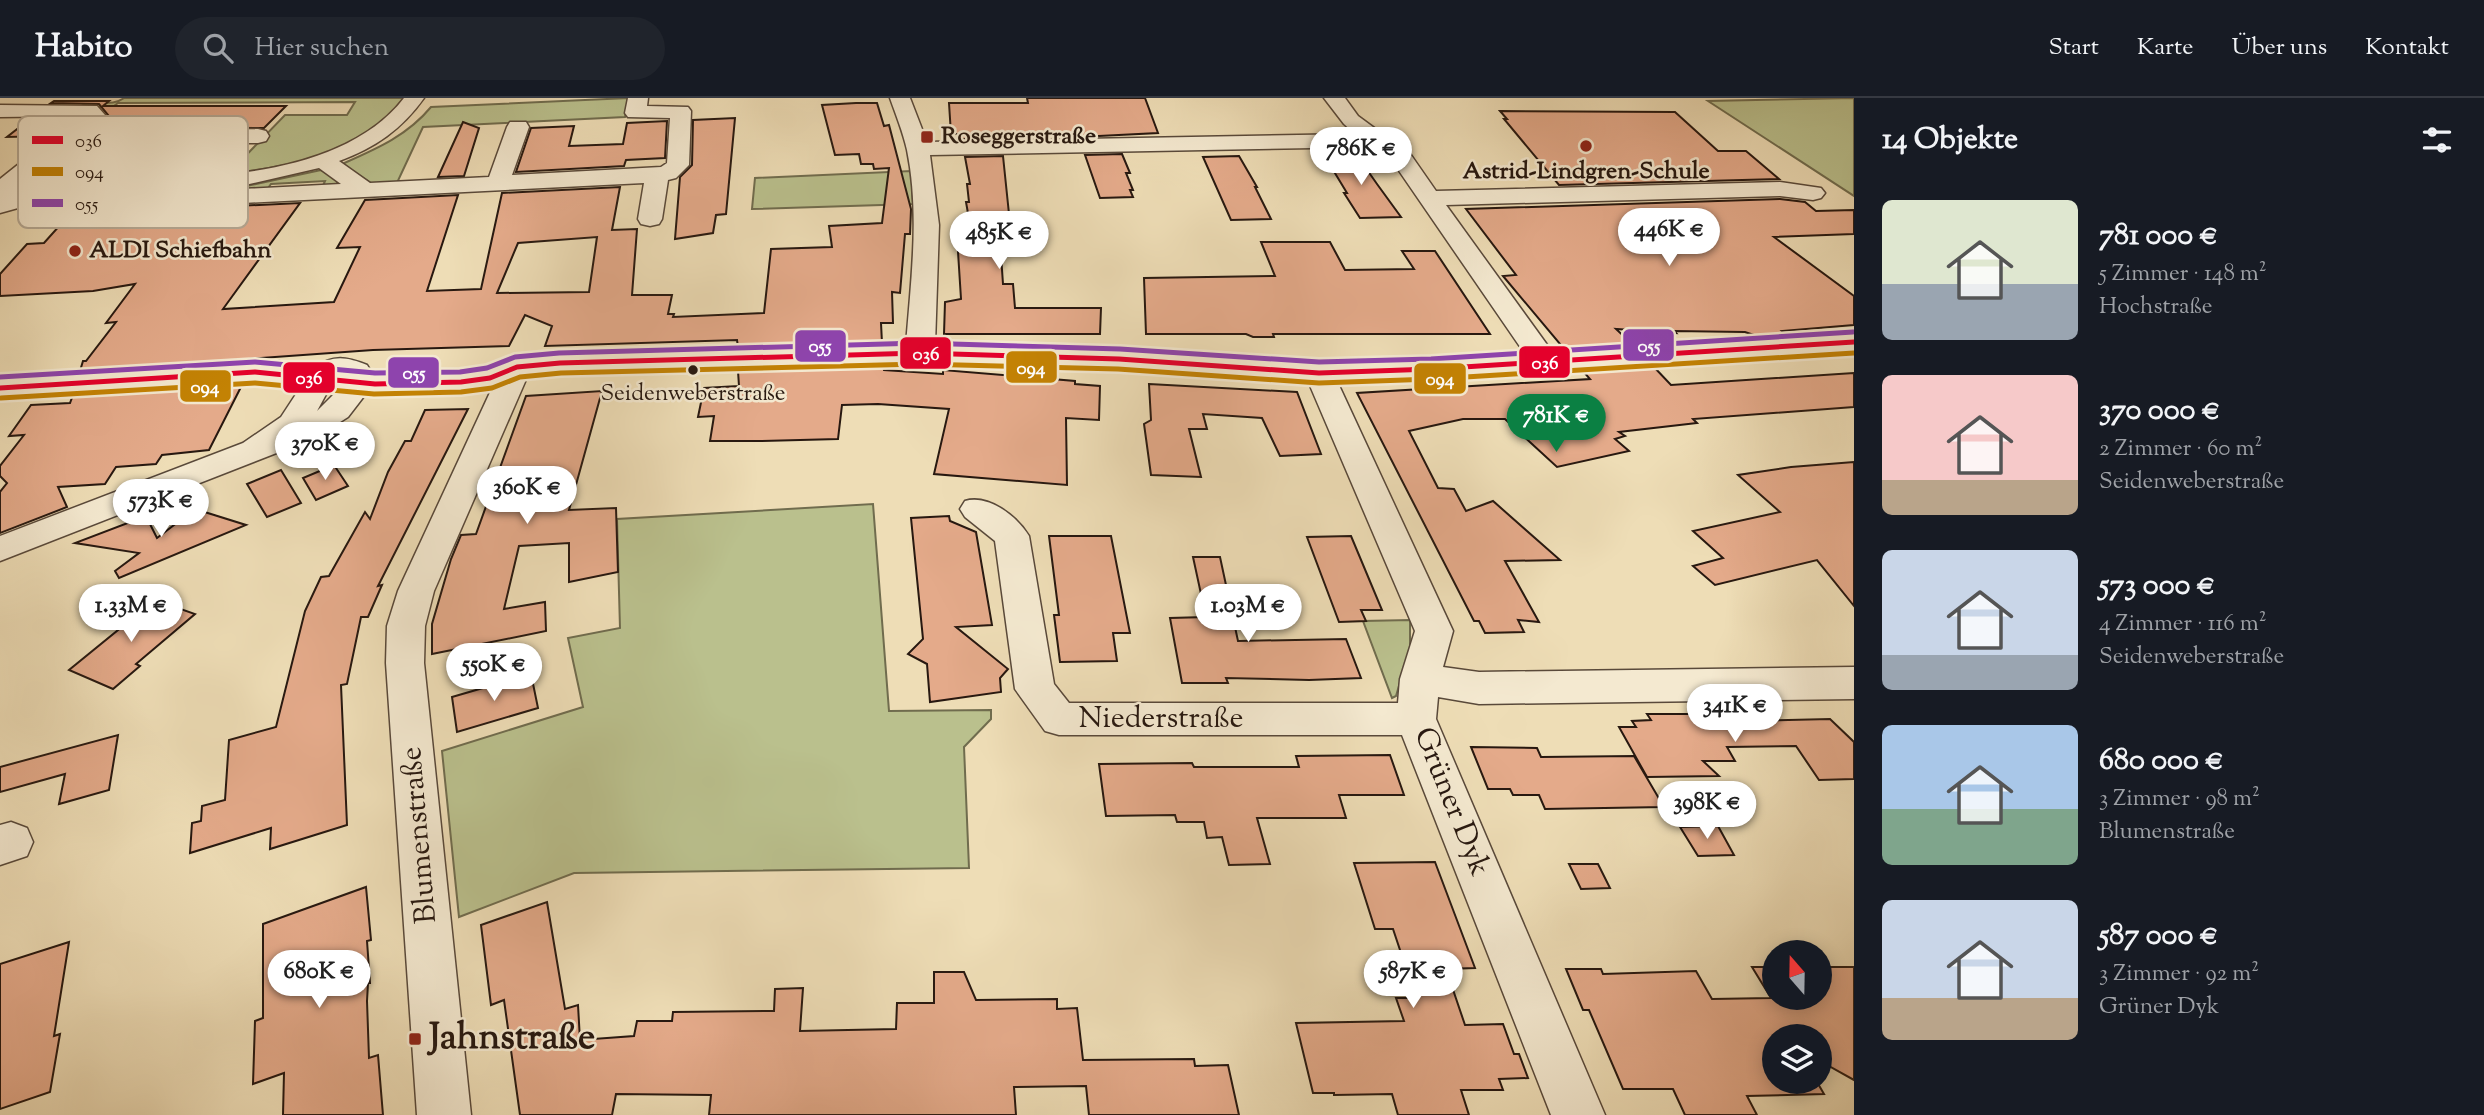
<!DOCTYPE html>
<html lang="de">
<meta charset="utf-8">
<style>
body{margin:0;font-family:"Sorts Mill Goudy",serif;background:#20242c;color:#f1f3f6;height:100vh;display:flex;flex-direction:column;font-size:26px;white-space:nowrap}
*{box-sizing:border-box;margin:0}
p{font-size:23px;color:#9ea1a6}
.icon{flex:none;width:38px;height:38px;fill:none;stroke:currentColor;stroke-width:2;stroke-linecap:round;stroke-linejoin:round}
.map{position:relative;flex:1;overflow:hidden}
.drawer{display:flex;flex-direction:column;background:#171b24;width:630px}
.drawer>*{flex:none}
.needle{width:46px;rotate:340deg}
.fabs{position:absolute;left:1762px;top:842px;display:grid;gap:14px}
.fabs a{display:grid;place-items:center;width:70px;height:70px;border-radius:50%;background:#171b24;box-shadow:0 4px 18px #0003;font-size:35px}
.price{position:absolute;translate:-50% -60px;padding:0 16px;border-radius:24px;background:#fff;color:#222;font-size:23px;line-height:46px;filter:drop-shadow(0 2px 4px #0008)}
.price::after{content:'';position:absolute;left:50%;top:42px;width:21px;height:16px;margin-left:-10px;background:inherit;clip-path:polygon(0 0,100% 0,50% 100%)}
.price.current{background:#0b8043;color:#fff}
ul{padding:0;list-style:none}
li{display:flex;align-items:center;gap:21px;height:175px;padding:0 28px}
li span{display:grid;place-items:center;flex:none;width:196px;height:140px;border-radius:10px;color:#555}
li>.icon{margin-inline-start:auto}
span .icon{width:84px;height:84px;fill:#fffc;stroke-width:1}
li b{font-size:30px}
h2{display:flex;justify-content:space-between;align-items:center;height:84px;padding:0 28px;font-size:30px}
header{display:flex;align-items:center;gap:42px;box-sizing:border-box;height:98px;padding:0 35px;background:#171b24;border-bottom:2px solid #363941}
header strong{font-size:33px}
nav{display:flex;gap:38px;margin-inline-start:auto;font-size:24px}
.search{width:490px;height:63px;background:#20242c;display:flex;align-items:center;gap:18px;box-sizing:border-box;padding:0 24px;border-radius:38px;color:#9ea1a6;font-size:26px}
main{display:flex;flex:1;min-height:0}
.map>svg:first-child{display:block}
</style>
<header>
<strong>Habito</strong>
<div class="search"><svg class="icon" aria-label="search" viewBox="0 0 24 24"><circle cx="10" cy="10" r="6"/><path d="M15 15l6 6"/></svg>Hier suchen</div>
<nav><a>Start</a><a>Karte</a><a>Über uns</a><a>Kontakt</a></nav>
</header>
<main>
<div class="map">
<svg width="1854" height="1017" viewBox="0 0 1854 1017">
<rect width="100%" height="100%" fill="#eeddb6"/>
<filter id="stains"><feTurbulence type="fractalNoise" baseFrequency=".00286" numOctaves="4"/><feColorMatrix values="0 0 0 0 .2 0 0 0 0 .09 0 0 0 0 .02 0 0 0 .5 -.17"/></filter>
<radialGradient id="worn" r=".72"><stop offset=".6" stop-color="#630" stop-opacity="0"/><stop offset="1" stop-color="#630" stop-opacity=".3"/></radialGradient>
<g fill="#bac08d" stroke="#706c4e" stroke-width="2">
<path d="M 124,0 L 405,0 C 401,7 396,17 390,22 C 345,58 284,69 228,76 L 285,17 L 347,17 L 355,4 L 118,5 L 110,11 L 108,9 L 79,9 C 92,0 111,10 124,0 Z"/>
<path d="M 629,0 L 625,19 L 423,29 L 396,87 L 371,85 L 342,66 C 376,51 407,38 431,9 Z"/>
<path d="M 1854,0 L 1854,98 L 1708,3 Z"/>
<path d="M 321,72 L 339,83 L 335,88 L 322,90 L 325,83 L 271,86 L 266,93 L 206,99 L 209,96 Z"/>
<path d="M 911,73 L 913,106 L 752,111 L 755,80 Z"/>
<path d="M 873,406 L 889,613 L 991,612 L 991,621 L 964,649 L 969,770 L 574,775 L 459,819 L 442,653 L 583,609 L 568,540 L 620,530 L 617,421 Z"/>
<path d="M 1410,522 L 1410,550 L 1396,598 L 1392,600 L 1363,523 Z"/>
</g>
<g fill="#e4aa8a" stroke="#271810" stroke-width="2" fill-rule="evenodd">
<path d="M 1027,0 L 1145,0 L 1158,35 L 1079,39 L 1077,35 L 998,36 L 999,40 L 962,41 L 962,36 L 951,36 L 949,5 L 1028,5 Z"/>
<path d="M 54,3 L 109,3 L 103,8 L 286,8 L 264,30 L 95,29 L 108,17 L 99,6 L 51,5 Z"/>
<path d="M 856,5 L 877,5 L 884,28 L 889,27 L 911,111 L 910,136 L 905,136 L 900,195 L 892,194 L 893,225 L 881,225 L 882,245 L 738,249 L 737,242 L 545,248 L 552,228 L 525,217 L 509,248 L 373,252 L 80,273 L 83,263 L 86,263 L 116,224 L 106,225 L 135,186 L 93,193 L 0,198 L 0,176 L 27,146 L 44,145 L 87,97 L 171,94 L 150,112 L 300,105 L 223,211 L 334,204 L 360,149 L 337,150 L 365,102 L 458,97 L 427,193 L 481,191 L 502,95 L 620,89 L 612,132 L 637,131 L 632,197 L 672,197 L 668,216 L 674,216 L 673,219 L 764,215 L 771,151 L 832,149 L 829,128 L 882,125 L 889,70 L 874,71 L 873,66 L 861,66 L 859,56 L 835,57 L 822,7 ZM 597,139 L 589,194 L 497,195 L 518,145 Z"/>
<path d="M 1500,13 L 1675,14 L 1718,53 L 1746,53 L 1779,81 L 1559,87 L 1504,21 L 1507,21 Z"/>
<path d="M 735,20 L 726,116 L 716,117 L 713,135 L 675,141 L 680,79 L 692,67 L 693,22 Z"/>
<path d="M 30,21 L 71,21 L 49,38 L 7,39 Z"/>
<path d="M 667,23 L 665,60 L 626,62 L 624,68 L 516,74 L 531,30 L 574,28 L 569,48 L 623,46 L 627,25 Z"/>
<path d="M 463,24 L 479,30 L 464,78 L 438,79 Z"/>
<path d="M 1122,56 L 1130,75 L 1126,75 L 1133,92 L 1130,92 L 1133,99 L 1100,100 L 1085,57 Z"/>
<path d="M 1356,56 L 1377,86 L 1401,119 L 1360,120 L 1344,95 L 1347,95 L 1324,57 Z"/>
<path d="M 1003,58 L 1009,116 L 1003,116 L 1006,128 L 999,128 L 1003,186 L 1013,186 L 1015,210 L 1101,210 L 1100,236 L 944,236 L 945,204 L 961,201 L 957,138 L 972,138 L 966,104 L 969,104 L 967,86 L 970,86 L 965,59 Z"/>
<path d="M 1239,58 L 1257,89 L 1255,89 L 1271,121 L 1231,122 L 1203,59 Z"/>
<path d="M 1780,101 L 1805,104 L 1816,113 L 1854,112 L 1854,136 L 1774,139 L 1854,198 L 1854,227 L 1782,233 L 1788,238 L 1760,239 L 1745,234 L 1674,233 L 1676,235 L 1616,231 L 1633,247 L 1565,252 L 1503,178 L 1516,177 L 1466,111 Z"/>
<path d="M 1261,144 L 1330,144 L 1345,172 L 1414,171 L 1402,153 L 1435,153 L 1490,236 L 1273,236 L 1274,239 L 1253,239 L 1246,236 L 1146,236 L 1144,180 L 1275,178 Z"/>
<path d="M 883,268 L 884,272 L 943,276 L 943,272 L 1075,283 L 1075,286 L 1100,288 L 1099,322 L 1066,320 L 1067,387 L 934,376 L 949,311 L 878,306 L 842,307 L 838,341 L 760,343 L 710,343 L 714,318 L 698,319 L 704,290 L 739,288 L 738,273 Z"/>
<path d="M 1653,268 L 1671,287 L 1854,275 L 1854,309 L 1693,321 L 1697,325 L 1619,334 L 1625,338 L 1615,341 L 1629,353 L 1557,369 L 1505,321 L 1463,321 L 1409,333 L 1438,390 L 1454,391 L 1466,413 L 1493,403 L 1560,462 L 1505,463 L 1539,524 L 1518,522 L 1524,534 L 1485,535 L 1479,523 L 1474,523 L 1357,295 L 1590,281 L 1583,273 Z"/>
<path d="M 243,285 L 209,352 L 162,357 L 156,366 L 116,369 L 105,386 L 58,389 L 67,409 L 0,435 L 0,394 L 7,385 L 0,378 L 0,368 L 24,337 L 9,338 L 31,307 L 70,305 L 73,297 Z"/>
<path d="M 1149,286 L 1297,294 L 1321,356 L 1280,358 L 1262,320 L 1203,316 L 1207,331 L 1189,331 L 1201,379 L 1151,377 L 1144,326 L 1151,322 Z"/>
<path d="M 602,293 L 569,412 L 616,410 L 618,474 L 569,484 L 569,445 L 519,448 L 504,511 L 545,504 L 546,533 L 432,556 L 432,526 L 451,461 L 461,437 L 476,436 L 526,298 Z"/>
<path d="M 468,311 L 378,488 L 382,487 L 368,519 L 361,519 L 347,586 L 341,587 L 347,727 L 270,751 L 271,730 L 190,755 L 192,725 L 201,723 L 202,708 L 225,702 L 229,642 L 276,629 L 305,513 L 321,479 L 329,478 L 365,414 L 370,421 L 388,374 L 405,343 L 411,343 L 425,312 Z"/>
<path d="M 1854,364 L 1854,508 L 1817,462 L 1715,487 L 1693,468 L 1723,460 L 1693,433 L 1780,414 L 1738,377 L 1791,369 Z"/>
<path d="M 334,367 L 348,388 L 316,402 L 303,380 Z"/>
<path d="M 281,372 L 301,405 L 267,419 L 247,386 Z"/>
<path d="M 195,411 L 246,427 L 119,480 L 115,473 L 139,455 L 75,445 L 146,418 L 157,440 Z"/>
<path d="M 949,418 L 950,423 L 976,434 L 992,527 L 956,529 L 1008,571 L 1000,580 L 1001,594 L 930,604 L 927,566 L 908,556 L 923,541 L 911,420 Z"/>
<path d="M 1049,438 L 1111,438 L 1130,535 L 1113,535 L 1117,563 L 1060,564 L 1054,517 L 1059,517 Z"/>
<path d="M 1351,438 L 1382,512 L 1361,512 L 1366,523 L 1339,524 L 1307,439 Z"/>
<path d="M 1193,459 L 1220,459 L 1238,543 L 1346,541 L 1361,580 L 1309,582 L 1226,580 L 1228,585 L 1182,585 L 1170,520 L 1206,519 Z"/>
<path d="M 155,502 L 195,516 L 136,566 L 140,568 L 113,591 L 69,572 Z"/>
<path d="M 531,576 L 538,610 L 457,634 L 452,599 Z"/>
<path d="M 1647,616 L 1689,616 L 1692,621 L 1744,620 L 1746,623 L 1830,621 L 1854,644 L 1854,681 L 1819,682 L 1796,648 L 1727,649 L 1735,663 L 1703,663 L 1719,678 L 1647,679 L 1619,629 L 1636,629 L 1632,623 L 1651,622 Z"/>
<path d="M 118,637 L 109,692 L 59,706 L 65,676 L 0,694 L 0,669 Z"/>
<path d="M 1471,649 L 1537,650 L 1541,659 L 1634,658 L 1664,709 L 1545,711 L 1539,697 L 1513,697 L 1510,691 L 1488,691 Z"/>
<path d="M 1390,657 L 1404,697 L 1339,697 L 1346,720 L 1257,720 L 1270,766 L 1229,767 L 1222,739 L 1207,740 L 1204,724 L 1177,724 L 1175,717 L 1106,718 L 1099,666 L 1192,665 L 1194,669 L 1299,669 L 1296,658 Z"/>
<path d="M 1718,728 L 1734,757 L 1698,758 L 1680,729 Z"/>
<path d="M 1435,764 L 1475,870 L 1446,871 L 1465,927 L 1503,926 L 1514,956 L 1519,956 L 1528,980 L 1499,981 L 1503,992 L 1461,992 L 1469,1017 L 1398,1017 L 1392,996 L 1334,997 L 1334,995 L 1313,995 L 1296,925 L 1404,923 L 1396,900 L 1416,900 L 1393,831 L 1375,831 L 1354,765 Z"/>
<path d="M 1569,766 L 1598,766 L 1610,790 L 1581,791 Z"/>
<path d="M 366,789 L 371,842 L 367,843 L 370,885 L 368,885 L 367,903 L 369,960 L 378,957 L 383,1017 L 283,1017 L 284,975 L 253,986 L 255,923 L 263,920 L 263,826 Z"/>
<path d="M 547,804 L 565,911 L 578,907 L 580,942 L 634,938 L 637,923 L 672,923 L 673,914 L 774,913 L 775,891 L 803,890 L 800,933 L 896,931 L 897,905 L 934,905 L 934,874 L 964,874 L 976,902 L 1057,901 L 1057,911 L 1077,910 L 1083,962 L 1194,961 L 1195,968 L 1228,967 L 1239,1017 L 1089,1017 L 1086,988 L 1014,989 L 1016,1017 L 709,1017 L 711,997 L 616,996 L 612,1017 L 520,1017 L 504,902 L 491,907 L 481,827 Z"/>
<path d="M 69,844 L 54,938 L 60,936 L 50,994 L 0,1011 L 0,866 Z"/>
<path d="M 1752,869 L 1774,869 L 1774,900 L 1820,900 L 1820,869 L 1854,869 L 1854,982 L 1820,963 L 1820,938 L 1774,938 L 1774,984 L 1817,984 L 1824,996 L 1747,998 L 1757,1017 L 1685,1017 L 1673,991 L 1623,991 L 1589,912 L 1583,912 L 1566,871 L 1601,871 L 1603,876 L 1696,873 L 1712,901 L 1771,900 Z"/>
</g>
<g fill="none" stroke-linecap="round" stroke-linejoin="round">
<defs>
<g id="minor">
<path d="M 404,0 L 424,0 C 402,31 375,50 339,63 L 370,85 L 489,79 L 507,29 L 510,24 L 526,24 L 529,29 L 512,77 L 661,69 L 667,65 L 670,20 L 628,19 L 625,15 L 628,0 L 648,0 L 647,8 L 688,9 L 691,13 L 689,67 L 676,80 L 668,82 L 662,121 L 659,126 L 650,128 L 641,126 L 638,121 L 644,85 L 243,105 L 235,103 L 231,98 L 235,93 L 243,91 L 341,86 L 319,70 L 236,89 L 72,95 L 0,115 L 0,81 L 79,18 L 0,19 L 0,7 L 97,8 L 105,17 L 88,32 L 258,31 L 266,33 L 269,38 L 266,43 L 258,45 L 72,45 L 17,90 L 20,93 C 44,86 68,81 93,79 C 134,76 175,80 216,77 C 280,73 363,54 404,0 Z"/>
<path d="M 890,0 L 910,0 L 927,44 L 1355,36 L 1344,26 L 1324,0 L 1345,0 L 1358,18 L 1411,57 L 1436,93 L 1780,84 L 1821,90 L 1825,95 L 1821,100 L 1813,102 L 1780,98 L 1446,107 L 1553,255 L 1854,236 L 1854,252 L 1432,280 L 1337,283 L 1453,533 L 1443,569 L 1479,574 L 1854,569 L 1854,601 L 1479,606 L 1438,599 L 1436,621 L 1605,1017 L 1551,1017 L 1402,637 L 1059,637 L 1045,633 L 1015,591 L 995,443 L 965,419 L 960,411 L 965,403 C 988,396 1017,418 1029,438 L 1054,586 L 1069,605 L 1398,605 L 1400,581 L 1415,533 L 1308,283 L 1119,270 L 920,264 L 528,277 L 434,493 L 425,528 L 424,565 L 471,1017 L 417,1017 L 386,565 L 387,528 L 398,493 L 493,288 C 453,296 408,296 368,293 L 348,319 L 315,340 L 0,463 L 0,438 L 243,345 L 281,319 L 302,287 L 254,282 L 0,299 L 0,281 L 279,263 L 291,268 L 314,270 C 333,256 347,259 367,267 L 372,275 L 394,277 L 469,274 L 484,272 L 517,260 L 560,256 L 906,247 C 911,182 920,116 907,52 C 903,34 896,17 890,0 ZM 1372,49 L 1395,67 L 1525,256 L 1319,266 L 1119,252 L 935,247 L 939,127 L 930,57 ZM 330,289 L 340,290 L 317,313 Z"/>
<path d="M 11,724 L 27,730 L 33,744 L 27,758 L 0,767 L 0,727 Z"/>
</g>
</defs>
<use href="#minor" stroke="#59493a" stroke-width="3"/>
<use href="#minor" fill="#f4e9d0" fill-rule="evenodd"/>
<defs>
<path id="bus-1" d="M 0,290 L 255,274 L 375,286 L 461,284 L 490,280 L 517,269 L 560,265 L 920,255 L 1119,261 L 1319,275 L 1432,271 L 1854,244"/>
<path id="bus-2" d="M 1,300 L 255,285 L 374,296 L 461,294 L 492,290 L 520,279 L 561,275 L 920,266 L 1118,271 L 1319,285 L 1433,281 L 1854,255"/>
<path id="bus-3" d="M 0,279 L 255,264 L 375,275 L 460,274 L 487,270 L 515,259 L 559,255 L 920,245 L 1120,251 L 1319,264 L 1431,261 L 1853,234"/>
</defs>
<use href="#bus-1" stroke="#f4e9d0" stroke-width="10"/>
<use href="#bus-2" stroke="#f4e9d0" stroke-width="10"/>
<use href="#bus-3" stroke="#f4e9d0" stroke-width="10"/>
<use href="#bus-1" stroke="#e4002b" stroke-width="5"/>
<use href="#bus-2" stroke="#c38204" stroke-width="5"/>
<use href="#bus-3" stroke="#8e44ad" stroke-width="5"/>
</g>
<g fill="#8f2418" stroke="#f4e9d0" stroke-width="2.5">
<rect x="920" y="32" width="14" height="14" rx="3.5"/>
<circle cx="1586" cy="48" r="7"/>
<circle cx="75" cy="153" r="7"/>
<rect x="408" y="934" width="14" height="14" rx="3.5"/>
</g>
<circle fill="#271810" stroke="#f4e9d0" stroke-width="2.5" cx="693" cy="272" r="6"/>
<g text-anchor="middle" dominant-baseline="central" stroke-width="5" stroke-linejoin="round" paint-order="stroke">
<g font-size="23" fill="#271810" stroke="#f4e9d0">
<text x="693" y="296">Seidenweberstraße</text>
</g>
<g font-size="24" font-weight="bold" fill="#271810" stroke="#f4e9d0" text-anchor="start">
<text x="941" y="39">Roseggerstraße</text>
<text x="1586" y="74" text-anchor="middle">Astrid-Lindgren-Schule</text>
<text x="89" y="153">ALDI Schiefbahn</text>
</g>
<g font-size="30" fill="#271810" stroke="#f4e9d0">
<text x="1161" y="621">Niederstraße</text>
<text transform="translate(1451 704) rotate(68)">Grüner Dyk</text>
<text transform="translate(420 737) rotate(-95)">Blumenstraße</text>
</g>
<g font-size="37" font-weight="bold" fill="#271810" stroke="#f4e9d0" text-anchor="start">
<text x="429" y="941">Jahnstraße</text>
</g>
</g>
<rect x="18" y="18" width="230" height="112" rx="10" fill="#f4e9d0" stroke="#b6aa96" stroke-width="2"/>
<rect x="32" y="38" width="31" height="8" fill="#e4002b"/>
<rect x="32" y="69" width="31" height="9" fill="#c38204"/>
<rect x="32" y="101" width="31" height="8" fill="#8e44ad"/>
<g font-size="19" fill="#271810">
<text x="75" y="49">036</text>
<text x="75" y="80">094</text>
<text x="75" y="112">055</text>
</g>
<g stroke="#f4e9d0" stroke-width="2.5">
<rect x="1622" y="230" width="53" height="34" rx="7" fill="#8e44ad"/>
<rect x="794" y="231" width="53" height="34" rx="7" fill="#8e44ad"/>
<rect x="899" y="238" width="53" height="34" rx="7" fill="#e4002b"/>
<rect x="1518" y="247" width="53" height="34" rx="7" fill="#e4002b"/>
<rect x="1005" y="252" width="53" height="34" rx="7" fill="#c38204"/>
<rect x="387" y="258" width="53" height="33" rx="7" fill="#8e44ad"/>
<rect x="282" y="263" width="54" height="33" rx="7" fill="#e4002b"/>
<rect x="1413" y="264" width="54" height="33" rx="7" fill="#c38204"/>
<rect x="179" y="271" width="53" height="34" rx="7" fill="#c38204"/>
</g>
<g font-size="19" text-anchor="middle" font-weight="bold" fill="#fff">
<text x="1649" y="254">055</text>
<text x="820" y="254">055</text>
<text x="926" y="262">036</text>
<text x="1545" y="271">036</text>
<text x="1031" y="276">094</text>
<text x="414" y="281">055</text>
<text x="309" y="286">036</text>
<text x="1440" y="287">094</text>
<text x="205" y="295">094</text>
</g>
<rect width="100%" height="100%" filter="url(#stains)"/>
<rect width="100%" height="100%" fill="url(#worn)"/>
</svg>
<div class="fabs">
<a><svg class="needle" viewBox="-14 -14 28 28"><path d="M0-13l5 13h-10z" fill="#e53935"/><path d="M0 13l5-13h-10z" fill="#9ea1a6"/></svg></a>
<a><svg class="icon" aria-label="layers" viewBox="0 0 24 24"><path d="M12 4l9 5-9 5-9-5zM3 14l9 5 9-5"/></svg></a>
</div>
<b class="price" style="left:1361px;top:89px">786K €</b>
<b class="price" style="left:1669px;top:170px">446K €</b>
<b class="price" style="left:999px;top:173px">485K €</b>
<b class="price current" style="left:1556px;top:356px">781K €</b>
<b class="price" style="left:325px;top:384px">370K €</b>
<b class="price" style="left:527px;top:428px">360K €</b>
<b class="price" style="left:161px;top:441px">573K €</b>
<b class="price" style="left:131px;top:546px">1.33M €</b>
<b class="price" style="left:1248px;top:546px">1.03M €</b>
<b class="price" style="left:494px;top:605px">550K €</b>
<b class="price" style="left:1735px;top:646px">341K €</b>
<b class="price" style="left:1707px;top:743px">398K €</b>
<b class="price" style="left:319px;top:912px">680K €</b>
<b class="price" style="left:1413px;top:912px">587K €</b>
</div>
<section class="drawer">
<h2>14 Objekte<svg class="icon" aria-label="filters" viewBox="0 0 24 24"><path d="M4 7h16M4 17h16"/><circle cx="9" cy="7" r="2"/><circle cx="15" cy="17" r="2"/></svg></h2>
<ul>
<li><span style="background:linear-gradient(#dfe7d0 60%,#9aa5b1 0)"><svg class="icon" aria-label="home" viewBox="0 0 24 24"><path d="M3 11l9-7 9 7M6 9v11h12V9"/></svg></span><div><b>781 000 €</b><p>5 Zimmer · 148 m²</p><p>Hochstraße</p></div></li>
<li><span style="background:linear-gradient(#f6c9c9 75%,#b9a48a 0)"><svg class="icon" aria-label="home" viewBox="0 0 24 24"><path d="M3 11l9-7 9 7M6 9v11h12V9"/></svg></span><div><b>370 000 €</b><p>2 Zimmer · 60 m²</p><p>Seidenweberstraße</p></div></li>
<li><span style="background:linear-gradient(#c9d6e8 75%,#9aa5b1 0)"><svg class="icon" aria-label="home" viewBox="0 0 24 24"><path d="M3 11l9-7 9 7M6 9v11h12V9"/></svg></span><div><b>573 000 €</b><p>4 Zimmer · 116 m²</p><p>Seidenweberstraße</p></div></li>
<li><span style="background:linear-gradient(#a9c7e8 60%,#7fa58c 0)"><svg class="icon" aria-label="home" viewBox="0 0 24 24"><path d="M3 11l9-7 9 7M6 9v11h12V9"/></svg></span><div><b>680 000 €</b><p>3 Zimmer · 98 m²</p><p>Blumenstraße</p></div></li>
<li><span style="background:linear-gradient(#c9d6e8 70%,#b9a48a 0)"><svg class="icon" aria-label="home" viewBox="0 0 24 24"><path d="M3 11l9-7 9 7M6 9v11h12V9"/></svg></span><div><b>587 000 €</b><p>3 Zimmer · 92 m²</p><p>Grüner Dyk</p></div></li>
</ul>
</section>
</main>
